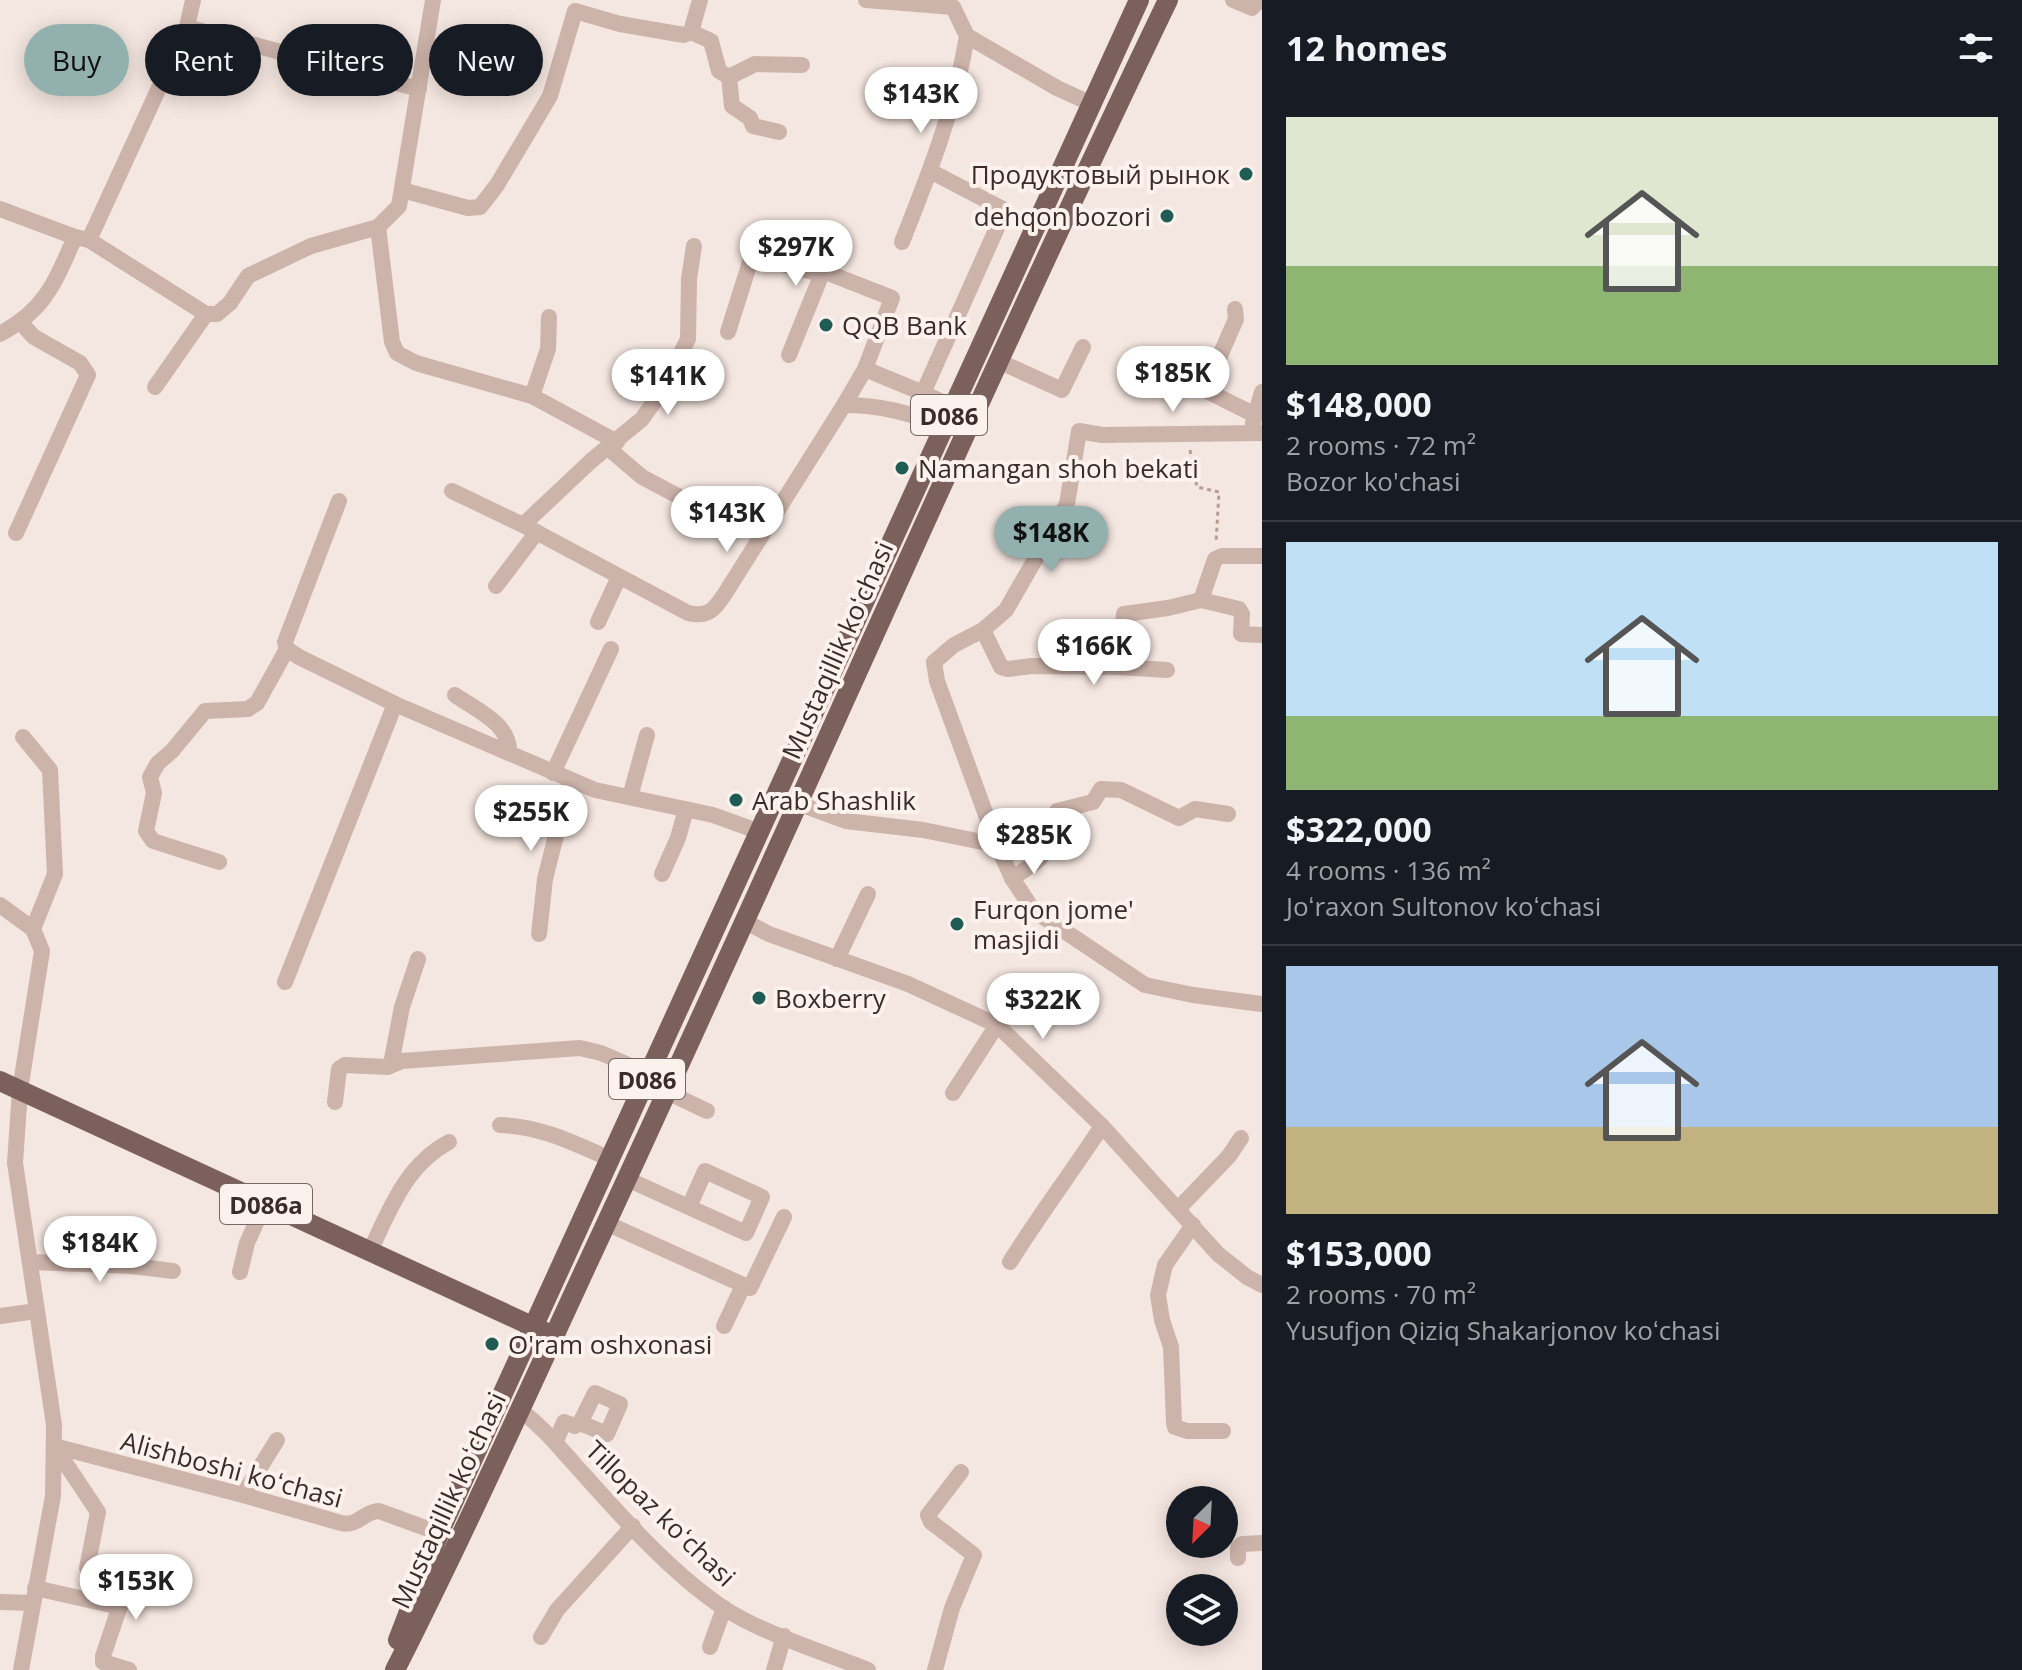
<!DOCTYPE html>
<meta charset="utf-8">
<style>
body{margin:0;font-family:"Open Sans",sans-serif;background:#242831;color:#f1f3f6;height:100vh;display:flex;flex-direction:column;font-size:30px;white-space:nowrap}
*{box-sizing:border-box;margin:0}
p{font-size:26px;color:#9ea1a6}
.icon{flex:none;width:44px;height:44px;fill:none;stroke:currentColor;stroke-width:2;stroke-linecap:round;stroke-linejoin:round}
.map{position:relative;flex:1;overflow:hidden}
.details{display:flex;flex-direction:column;background:#171b24;width:760px}
.details>*{flex:none}
.guide{position:absolute;left:24px;top:24px;width:760px;height:72px;display:flex;gap:16px}
.needle{width:52px;rotate:204deg}
.controls{position:absolute;left:1166px;top:1486px;display:grid;gap:16px}
.controls a{display:grid;place-items:center;width:72px;height:72px;border-radius:50%;background:#171b24;box-shadow:0 4px 20px #0003;font-size:40px}
.price{position:absolute;translate:-50% -68px;padding:0 18px;border-radius:28px;background:#fff;color:#222;font-size:26px;line-height:52px;filter:drop-shadow(0 2px 4px #0008)}
.price::after{content:'';position:absolute;left:50%;top:48px;width:24px;height:18px;margin-left:-12px;background:inherit;clip-path:polygon(0 0,100% 0,50% 100%)}
.price.selected{background:#92b0ad;color:#111}
ul{padding:0;list-style:none}
li{display:grid;align-content:center;gap:16px;height:424px;padding:0 24px}
li+li{border-top:2px solid #363941}
li span{display:grid;place-items:center;height:248px;border-radius:0px;color:#555}
li>.icon{margin-inline-start:auto}
span .icon{width:144px;height:144px;fill:#fffc;stroke-width:1}
li b{font-size:34px}
h2{display:flex;justify-content:space-between;align-items:center;height:96px;padding:0 24px;font-size:34px}
.pill{padding:0 28px;border-radius:36px;background:#171b24;box-shadow:0 4px 20px #0003;font-size:28px;line-height:72px}
.pill.selected{background:#92b0ad;color:#111}
main{display:flex;flex:1;min-height:0}
.map>svg:first-child{display:block}
</style>
<main>
<div class="map">
<svg width="1262" height="1670" viewBox="0 0 1262 1670">
<rect width="100%" height="100%" fill="#f4e6e0"/>
<g fill="none" stroke-linecap="round" stroke-linejoin="round">
<path stroke="#b99d95" stroke-width="3" stroke-dasharray="4 4" stroke-linecap="butt" d="M 1190,450 L 1197,487 L 1219,492 L 1216,543"/>
<g stroke="#cdb4ab" stroke-width="16">
<path d="M 866,0 L 953,7 L 967,36 L 1057,88 L 1092,104"/>
<path d="M 1233,0 L 1252,8 L 1259,0"/>
<path d="M 187,27 L 419,89"/>
<path d="M 691,32 L 711,41 L 719,71 L 729,77 L 732,106 L 750,118 L 753,126 L 779,132"/>
<path d="M 729,77 L 755,64 L 802,65"/>
<path d="M 930,171 L 1001,208 L 1001,219 L 923,393 L 953,407"/>
<path d="M 402,190 L 468,208 L 480,207 L 497,185 L 550,96 L 575,11 L 620,24 L 684,35 L 691,32 L 700,0"/>
<path d="M 0,209 L 75,237 L 89,240 L 206,314 L 217,314 L 230,303 L 248,276 L 311,246 L 378,227 L 399,206 L 433,0"/>
<path d="M 378,227 L 392,342 L 397,353 L 416,363 L 532,396 L 617,442"/>
<path d="M 89,240 L 187,27 L 193,0"/>
<path d="M 902,242 C 929,174 955,108 967,36"/>
<path d="M 1235,309 L 1236,319 L 1205,390 L 1255,415"/>
<path d="M 728,332 L 751,259 L 755,257 L 813,272 L 823,271 L 892,298 L 865,369"/>
<path d="M 0,334 C 46,309 55,282 75,237"/>
<path d="M 789,355 L 823,271"/>
<path d="M 998,361 L 1062,390 L 1083,347"/>
<path d="M 155,387 L 206,314"/>
<path d="M 532,396 L 548,349 L 549,317"/>
<path d="M 844,405 L 865,369 L 923,393"/>
<path d="M 1253,423 L 1262,392"/>
<path d="M 608,448 L 642,477 L 678,496"/>
<path d="M 452,491 L 523,525 L 688,613 C 709,618 715,609 726,592 L 844,405 C 880,405 910,413 944,426"/>
<path d="M 339,501 L 285,642 L 287,649 L 299,657 L 395,704 L 595,790 L 713,815 L 760,832"/>
<path d="M 523,525 L 592,460 L 642,419 L 663,389 L 688,339 L 689,279 L 694,246"/>
<path d="M 16,533 L 88,375 L 80,363 L 34,337 L 21,323"/>
<path d="M 496,586 L 537,532"/>
<path d="M 1201,600 L 1215,559 L 1222,556 L 1262,556"/>
<path d="M 598,622 L 619,577"/>
<path d="M 983,630 L 1001,667 L 1008,669 L 1032,666 L 1119,667 L 1124,614 L 1168,608 L 1201,600 L 1239,609 L 1242,614 L 1241,634 L 1262,635"/>
<path d="M 1119,667 L 1167,670"/>
<path d="M 455,695 C 476,710 511,724 509,753"/>
<path d="M 23,737 L 50,770 L 55,874 L 33,929"/>
<path d="M 553,773 L 611,649"/>
<path d="M 630,797 L 647,735"/>
<path d="M 797,803 L 846,821 L 923,830 L 997,845 L 1012,878 L 1033,910 L 1145,985 L 1193,995 L 1262,1004"/>
<path d="M 997,845 L 937,681 L 934,662 L 954,645 L 983,630 L 1006,610 L 1067,504 L 1079,431 L 1102,435 L 1262,433"/>
<path d="M 219,862 L 153,841 L 146,831 L 154,793 L 150,777 L 158,763 L 172,751 L 205,711 L 248,709 L 257,703 L 287,649"/>
<path d="M 662,874 L 678,838 L 686,809"/>
<path d="M 1012,878 C 1052,853 1045,855 1057,811 L 1093,802 L 1101,789 L 1121,790 L 1179,818 L 1195,809 L 1228,814"/>
<path d="M 0,905 L 33,929 L 42,951 L 20,1090 L 15,1163 L 54,1425 L 53,1496 L 21,1670"/>
<path d="M 746,922 L 769,934 L 908,984 L 997,1025 L 1102,1126 L 1218,1254 L 1247,1277 L 1262,1285"/>
<path d="M 539,934 L 545,879 L 570,780"/>
<path d="M 837,959 L 868,894"/>
<path d="M 285,982 L 395,704"/>
<path d="M 391,1064 L 402,1007 L 418,959"/>
<path d="M 667,1092 L 707,1111"/>
<path d="M 953,1093 L 997,1025"/>
<path d="M 335,1102 L 339,1069 L 345,1065 L 388,1067 L 402,1061 L 580,1048 L 601,1053 L 649,1074"/>
<path d="M 500,1125 C 540,1126 574,1143 610,1159"/>
<path d="M 627,1179 L 746,1233 L 762,1197 L 705,1171 L 689,1207"/>
<path d="M 1179,1208 L 1229,1156 L 1241,1138"/>
<path d="M 606,1223 L 750,1288 L 784,1217"/>
<path d="M 1193,1225 L 1165,1265 L 1158,1295 L 1162,1320 L 1171,1347 L 1174,1423 L 1175,1427 L 1187,1431 L 1223,1431"/>
<path d="M 370,1251 C 390,1209 406,1165 449,1142"/>
<path d="M 30,1262 L 132,1266 L 173,1271"/>
<path d="M 1010,1262 C 1039,1215 1072,1172 1102,1126"/>
<path d="M 240,1272 L 247,1243 L 265,1203"/>
<path d="M 0,1316 L 37,1311"/>
<path d="M 724,1326 L 743,1286"/>
<path d="M 520,1410 C 543,1427 558,1446 576,1466 C 619,1514 669,1571 722,1607 C 759,1632 825,1653 868,1670"/>
<path d="M 556,1441 L 564,1422 L 575,1426 L 580,1423 L 595,1393 L 620,1404 L 607,1434 L 580,1423"/>
<path d="M 54,1446 L 243,1495 L 341,1523 C 358,1527 364,1511 379,1511 L 461,1541"/>
<path d="M 54,1446 L 98,1512 L 87,1568"/>
<path d="M 243,1495 L 277,1440"/>
<path d="M 1238,1558 L 1238,1548 L 1242,1544 L 1262,1543"/>
<path d="M 128,1582 L 103,1656 L 103,1662 L 129,1670"/>
<path d="M 35,1588 L 120,1607"/>
<path d="M 0,1602 L 33,1603"/>
<path d="M 541,1637 L 557,1610 L 633,1526"/>
<path d="M 710,1647 L 724,1608"/>
<path d="M 774,1670 L 784,1636"/>
<path d="M 935,1670 L 952,1608 L 974,1555 L 931,1522 L 928,1515 L 961,1472"/>
</g>
<g stroke="#7c605c" stroke-width="20">
<path d="M 0,1081 L 545,1332"/>
<path d="M 398,1640 L 440,1531 L 1139,0"/>
<path d="M 395,1670 C 462,1538 523,1403 585,1269 C 782,847 966,420 1168,0"/>
</g>
</g>
<g fill="#1f5d54" stroke="#fbf2ed" stroke-width="3">
<circle cx="1246" cy="174" r="8"/>
<circle cx="1167" cy="216" r="8"/>
<circle cx="826" cy="325" r="8"/>
<circle cx="902" cy="468" r="8"/>
<circle cx="736" cy="800" r="8"/>
<circle cx="957" cy="924" r="8"/>
<circle cx="759" cy="998" r="8"/>
<circle cx="492" cy="1344" r="8"/>
</g>
<g text-anchor="middle" dominant-baseline="central" stroke-width="8" stroke-linejoin="round" paint-order="stroke">
<g fill="#fbf2ed" stroke="#746765" stroke-width="2">
<rect x="911" y="395" width="76" height="40" rx="6"/>
<rect x="609" y="1059" width="76" height="40" rx="6"/>
<rect x="220" y="1184" width="92" height="40" rx="6"/>
</g>
<g font-size="24" font-weight="bold" fill="#3a2c2b">
<text x="949" y="415">D086</text>
<text x="647" y="1079">D086</text>
<text x="266" y="1204">D086a</text>
</g>
<g font-size="26" fill="#3a2c2b" stroke="#fbf2ed" text-anchor="start">
<text x="1230" y="174" text-anchor="end">Продуктовый рынок</text>
<text x="1151" y="216" text-anchor="end">dehqon bozori</text>
<text x="842" y="325">QQB Bank</text>
<text x="918" y="468">Namangan shoh bekati</text>
<text x="752" y="800">Arab Shashlik</text>
<text x="973" y="909">Furqon jome'<tspan x="973" dy="30">masjidi</tspan></text>
<text x="775" y="998">Boxberry</text>
<text x="508" y="1344">O'ram oshxonasi</text>
</g>
<g font-size="26" fill="#3a2c2b" stroke="#fbf2ed">
<text transform="translate(837 650) rotate(-66)">Mustaqillik koʻchasi</text>
<text transform="translate(232 1469) rotate(15)">Alishboshi koʻchasi</text>
<text transform="translate(448 1500) rotate(-65)">Mustaqillik koʻchasi</text>
<text transform="translate(661 1513) rotate(44)">Tillopaz koʻchasi</text>
</g>
</g>
</svg>
<div class="controls">
<a><svg class="needle" viewBox="-14 -14 28 28"><path d="M0-13l5 13h-10z" fill="#e53935"/><path d="M0 13l5-13h-10z" fill="#9ea1a6"/></svg></a>
<a><svg class="icon" aria-label="layers" viewBox="0 0 24 24"><path d="M12 4l9 5-9 5-9-5zM3 14l9 5 9-5"/></svg></a>
</div>
<b class="price" style="left:921px;top:135px">$143K</b>
<b class="price" style="left:796px;top:288px">$297K</b>
<b class="price" style="left:1173px;top:414px">$185K</b>
<b class="price" style="left:668px;top:417px">$141K</b>
<b class="price" style="left:727px;top:554px">$143K</b>
<b class="price selected" style="left:1051px;top:574px">$148K</b>
<b class="price" style="left:1094px;top:687px">$166K</b>
<b class="price" style="left:531px;top:853px">$255K</b>
<b class="price" style="left:1034px;top:876px">$285K</b>
<b class="price" style="left:1043px;top:1041px">$322K</b>
<b class="price" style="left:100px;top:1284px">$184K</b>
<b class="price" style="left:136px;top:1622px">$153K</b>
<div class="guide">
<a class="pill selected">Buy</a>
<a class="pill">Rent</a>
<a class="pill">Filters</a>
<a class="pill">New</a>
</div>
</div>
<section class="details">
<h2>12 homes<svg class="icon" aria-label="filters" viewBox="0 0 24 24"><path d="M4 7h16M4 17h16"/><circle cx="9" cy="7" r="2"/><circle cx="15" cy="17" r="2"/></svg></h2>
<ul>
<li><span style="background:linear-gradient(#dfe7d0 60%,#8fb573 0)"><svg class="icon" aria-label="home" viewBox="0 0 24 24"><path d="M3 11l9-7 9 7M6 9v11h12V9"/></svg></span><div><b>$148,000</b><p>2 rooms · 72 m²</p><p>Bozor ko'chasi</p></div></li>
<li><span style="background:linear-gradient(#bfe0f5 70%,#8fb573 0)"><svg class="icon" aria-label="home" viewBox="0 0 24 24"><path d="M3 11l9-7 9 7M6 9v11h12V9"/></svg></span><div><b>$322,000</b><p>4 rooms · 136 m²</p><p>Joʻraxon Sultonov koʻchasi</p></div></li>
<li><span style="background:linear-gradient(#a9c7e8 65%,#c2b280 0)"><svg class="icon" aria-label="home" viewBox="0 0 24 24"><path d="M3 11l9-7 9 7M6 9v11h12V9"/></svg></span><div><b>$153,000</b><p>2 rooms · 70 m²</p><p>Yusufjon Qiziq Shakarjonov koʻchasi</p></div></li>
</ul>
</section>
</main>
